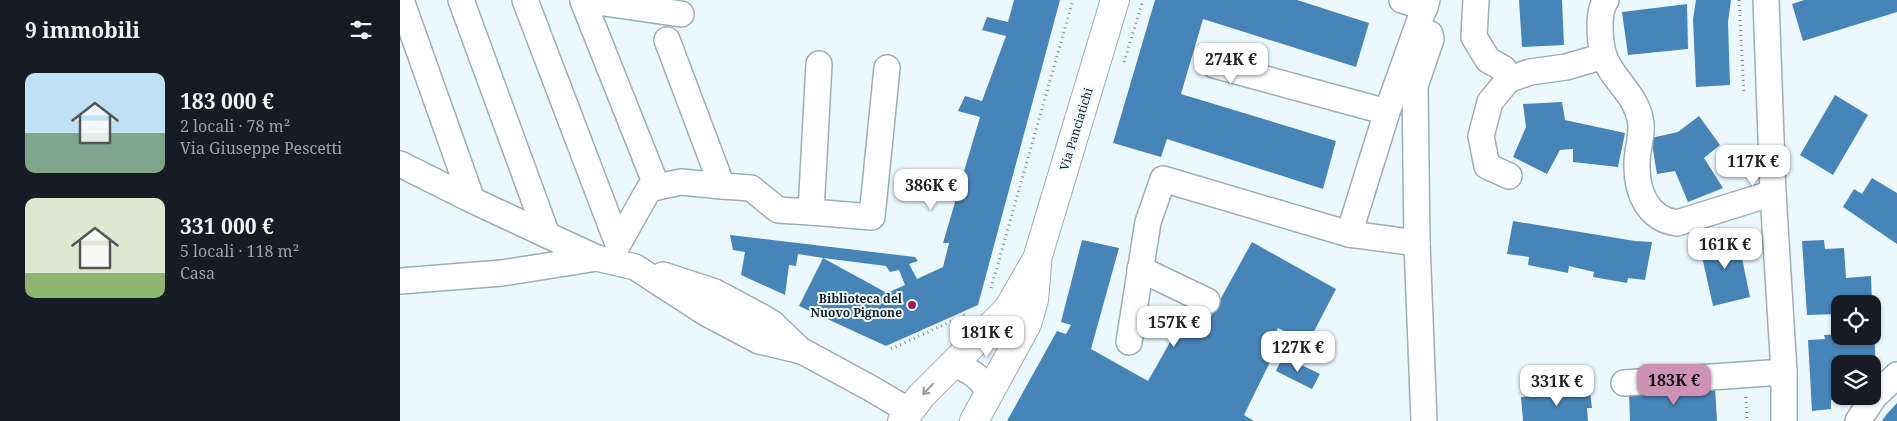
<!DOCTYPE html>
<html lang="it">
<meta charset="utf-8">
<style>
body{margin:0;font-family:"Noto Serif",serif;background:#242831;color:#f1f3f6;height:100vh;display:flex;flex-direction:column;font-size:19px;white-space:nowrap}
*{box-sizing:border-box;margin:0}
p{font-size:16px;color:#9ea1a6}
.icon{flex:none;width:28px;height:28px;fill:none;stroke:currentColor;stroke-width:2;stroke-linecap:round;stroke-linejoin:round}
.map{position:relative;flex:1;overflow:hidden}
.sheet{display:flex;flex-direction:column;background:#171b24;width:400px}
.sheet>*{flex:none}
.tools{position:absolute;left:1431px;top:295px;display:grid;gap:10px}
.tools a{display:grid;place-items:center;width:50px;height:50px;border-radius:10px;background:#171b24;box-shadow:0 1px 4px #0004;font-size:25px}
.price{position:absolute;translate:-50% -42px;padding:0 11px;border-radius:10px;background:#fff;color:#222;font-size:16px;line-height:32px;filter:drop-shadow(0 1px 2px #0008)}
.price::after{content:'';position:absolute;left:50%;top:30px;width:15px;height:11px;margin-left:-8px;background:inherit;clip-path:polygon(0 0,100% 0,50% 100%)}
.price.selected{background:#ce91b4;color:#111}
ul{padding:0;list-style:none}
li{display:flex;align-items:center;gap:15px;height:125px;padding:0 25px}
li span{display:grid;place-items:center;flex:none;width:140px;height:100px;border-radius:10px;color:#555}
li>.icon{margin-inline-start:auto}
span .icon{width:60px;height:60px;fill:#fffc;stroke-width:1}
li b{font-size:21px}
h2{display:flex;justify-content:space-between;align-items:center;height:60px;padding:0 25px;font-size:21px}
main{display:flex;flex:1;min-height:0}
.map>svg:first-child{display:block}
</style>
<main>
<section class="sheet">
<h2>9 immobili<svg class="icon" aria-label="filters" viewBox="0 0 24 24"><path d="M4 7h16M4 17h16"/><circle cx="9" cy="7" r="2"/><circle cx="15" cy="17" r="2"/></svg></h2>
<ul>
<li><span style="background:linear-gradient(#bfe0f5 60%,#7fa58c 0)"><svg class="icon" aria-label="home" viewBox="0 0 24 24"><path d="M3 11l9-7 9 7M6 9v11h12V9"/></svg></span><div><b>183 000 €</b><p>2 locali · 78 m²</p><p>Via Giuseppe Pescetti</p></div></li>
<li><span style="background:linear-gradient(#dfe7d0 75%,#8fb573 0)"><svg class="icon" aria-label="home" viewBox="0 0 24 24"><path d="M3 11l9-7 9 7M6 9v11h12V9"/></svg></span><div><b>331 000 €</b><p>5 locali · 118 m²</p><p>Casa</p></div></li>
</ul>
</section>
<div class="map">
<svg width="1497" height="421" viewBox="0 0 1497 421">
<rect width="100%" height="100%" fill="#ebf9fe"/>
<g fill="#4784b7" fill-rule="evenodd">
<path d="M 614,0 L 660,0 L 578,305 L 486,346 L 399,306 L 423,258 L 398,254 L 396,266 L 389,265 L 385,295 L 341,275 L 345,252 L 333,250 L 330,235 L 515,257 L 518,261 L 509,264 L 517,279 L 543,267 L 549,243 L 543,243 L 580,117 L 558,111 L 565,96 L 582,101 L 606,36 L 582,30 L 587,17 L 608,22 ZM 423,258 L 486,266 L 490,272 L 499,270 L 505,285 L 487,293 Z"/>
<path d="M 755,0 L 897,0 L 969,23 L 956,67 L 803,19 L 781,94 L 936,141 L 923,189 L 767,139 L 761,157 L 713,143 Z"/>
<path d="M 1119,0 L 1162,0 L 1164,45 L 1122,47 Z"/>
<path d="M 1296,0 L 1331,0 L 1328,22 L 1330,85 L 1296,87 L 1293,19 Z"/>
<path d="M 1404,0 L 1497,0 L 1497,12 L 1403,41 L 1392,4 Z"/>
<path d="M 1287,4 L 1288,49 L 1228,55 L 1222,12 Z"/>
<path d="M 1435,95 L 1468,115 L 1433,175 L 1400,155 Z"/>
<path d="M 1162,102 L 1165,120 L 1225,133 L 1218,167 L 1173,162 L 1173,149 L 1160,150 L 1147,174 L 1113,157 L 1126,127 L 1123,104 Z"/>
<path d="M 1299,116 L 1320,145 L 1304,158 L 1323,188 L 1288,202 L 1275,171 L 1257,174 L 1251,138 L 1278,132 Z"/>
<path d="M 1472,178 L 1497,193 L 1497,244 L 1443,207 L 1454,189 L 1462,194 Z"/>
<path d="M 1113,221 L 1235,241 L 1252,242 L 1245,280 L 1228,278 L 1227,283 L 1193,277 L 1194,272 L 1169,266 L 1168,273 L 1128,265 L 1129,257 L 1107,254 Z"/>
<path d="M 1337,234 L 1350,297 L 1313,306 L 1299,243 Z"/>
<path d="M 682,240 L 719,248 L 691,349 L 748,381 L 790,307 L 810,318 L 852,242 L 936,289 L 908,343 L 878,328 L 867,350 L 874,354 L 844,415 L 854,421 L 607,421 L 657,331 L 666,334 L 671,325 L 661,322 Z"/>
<path d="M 1424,240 L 1425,249 L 1444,248 L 1446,278 L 1471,276 L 1472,304 L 1440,304 L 1440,314 L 1407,315 L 1402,241 Z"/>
<path d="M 1472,329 L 1474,329 L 1476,369 L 1472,369 L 1472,364 L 1440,364 L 1440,396 L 1451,396 L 1451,399 L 1431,400 L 1431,409 L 1412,411 L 1408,340 L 1425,339 L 1424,335 L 1440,334 L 1440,336 L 1472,336 Z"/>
<path d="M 883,356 L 920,374 L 912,389 L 876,371 Z"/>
<path d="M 1315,388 L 1317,421 L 1230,421 L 1229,393 Z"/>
<path d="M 1190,392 L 1192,408 L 1187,408 L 1188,421 L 1123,421 L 1121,397 Z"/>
<path d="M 1497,403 L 1497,421 L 1482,421 L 1486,415 Z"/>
</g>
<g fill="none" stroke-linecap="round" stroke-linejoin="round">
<defs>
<g id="minor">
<path d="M 1,0 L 72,200 L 147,235"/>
<path d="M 61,0 L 147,235 L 197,258 L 235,267 L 306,313 L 359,341 L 402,351 L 472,389 L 509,411"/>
<path d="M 125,0 L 218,244 L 249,189 L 257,187"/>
<path d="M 183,0 L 281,14"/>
<path d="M 1002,0 L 1025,7"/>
<path d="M 1076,0 L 1074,37 L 1088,60 L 1104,69 L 1108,80"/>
<path d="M 1206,0 C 1201,7 1200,17 1200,26 C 1200,34 1201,47 1204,56 C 1211,78 1234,92 1240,118 C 1244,134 1236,150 1237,167 C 1237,193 1248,219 1277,223 L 1373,193"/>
<path d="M 1366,0 L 1373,193 L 1384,372 L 1384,421"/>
<path d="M 183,1 L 257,187 L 281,182 L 322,186"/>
<path d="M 267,40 L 322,186 L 351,188 L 378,210 L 411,212"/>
<path d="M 419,64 L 411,212 L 472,217 L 487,68"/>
<path d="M 814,65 L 987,112"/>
<path d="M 0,164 L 72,200"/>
<path d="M 1109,176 L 1087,166 L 1081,136 L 1090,102 L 1108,80 L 1130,72 L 1166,67 L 1204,56"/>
<path d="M 949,234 L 1017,243 L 1015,86 L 1031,39 L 1030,34"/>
<path d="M 1017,243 L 1024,421"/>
<path d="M 740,269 L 807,301"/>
<path d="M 263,275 L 315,292 L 360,316 L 373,324 L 401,351"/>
<path d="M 0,281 L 102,273 L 197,258"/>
<path d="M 729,342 L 748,222 L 763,179 L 949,234 L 987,112 L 1027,0"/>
<path d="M 552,364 C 570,370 580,376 589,393"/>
<path d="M 1224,383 L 1384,372"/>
<path d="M 1458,421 L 1474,397 L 1497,375"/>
</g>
<g id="major">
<path d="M 502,421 L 522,395 L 608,309 L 637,259 L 715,0"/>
<path d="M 574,421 L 627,324 L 634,300 L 637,265"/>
</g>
</defs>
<use href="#minor" stroke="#9caeb3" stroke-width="28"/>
<use href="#major" stroke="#9caeb3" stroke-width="30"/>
<g stroke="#7f898d" stroke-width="3" stroke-dasharray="1 4" stroke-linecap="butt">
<path d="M 1339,0 L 1344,94"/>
<path d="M 724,62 L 743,0"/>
<path d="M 591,288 L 673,0"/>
<path d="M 491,349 L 565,315"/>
<path d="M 1346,397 L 1347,421"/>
</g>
<use href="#minor" stroke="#fff" stroke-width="25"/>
<use href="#major" stroke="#fff" stroke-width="28"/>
</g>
<defs><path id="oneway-shaft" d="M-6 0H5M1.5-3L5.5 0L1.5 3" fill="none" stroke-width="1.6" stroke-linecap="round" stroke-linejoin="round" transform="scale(1.25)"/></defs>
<use stroke="#979a9b" href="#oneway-shaft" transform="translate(528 389) rotate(134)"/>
<circle fill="#a31a63" stroke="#ebf9fe" stroke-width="2" cx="512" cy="305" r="5"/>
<g text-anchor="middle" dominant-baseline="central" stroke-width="4" stroke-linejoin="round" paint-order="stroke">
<g font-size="12" fill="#181f21" stroke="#ebf9fe">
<text transform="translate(676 129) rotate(-73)">Via Panciatichi</text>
</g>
<g font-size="12" font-weight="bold" fill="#181f21" stroke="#ebf9fe" text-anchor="end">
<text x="502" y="298">Biblioteca del<tspan x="502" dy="14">Nuovo Pignone</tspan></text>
</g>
</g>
</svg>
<div class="tools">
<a><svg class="icon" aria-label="locate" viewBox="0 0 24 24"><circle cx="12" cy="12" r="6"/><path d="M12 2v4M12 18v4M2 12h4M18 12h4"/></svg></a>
<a><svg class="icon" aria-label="layers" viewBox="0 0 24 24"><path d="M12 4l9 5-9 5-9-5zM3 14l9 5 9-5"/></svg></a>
</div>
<b class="price" style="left:831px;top:85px">274K €</b>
<b class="price" style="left:1353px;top:187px">117K €</b>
<b class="price" style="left:531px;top:211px">386K €</b>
<b class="price" style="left:1325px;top:270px">161K €</b>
<b class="price" style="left:774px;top:348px">157K €</b>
<b class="price" style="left:587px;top:358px">181K €</b>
<b class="price" style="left:898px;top:373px">127K €</b>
<b class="price selected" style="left:1274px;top:406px">183K €</b>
<b class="price" style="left:1157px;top:407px">331K €</b>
</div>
</main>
